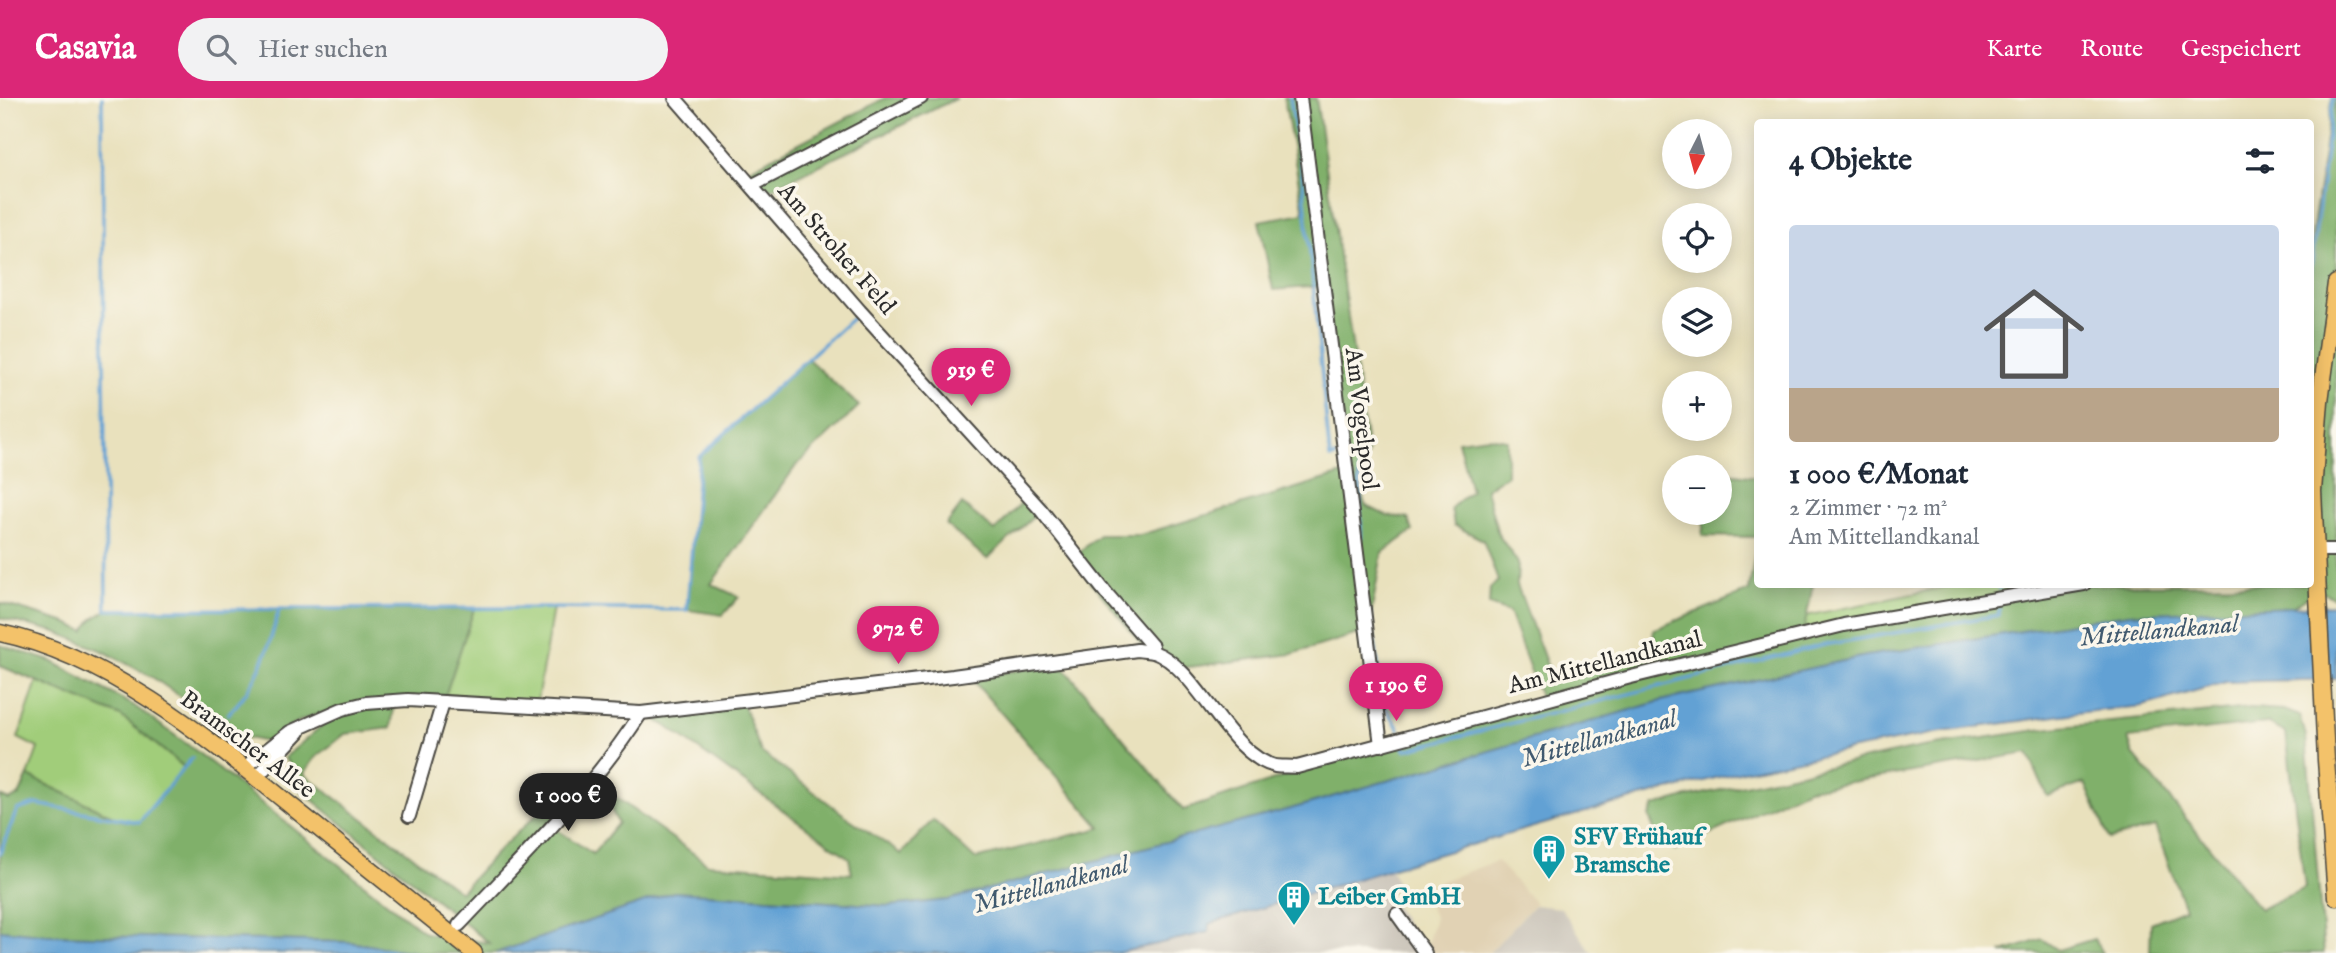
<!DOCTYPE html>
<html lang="de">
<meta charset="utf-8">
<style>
body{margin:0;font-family:"IM FELL English",serif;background:#f2f2f3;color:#1f2937;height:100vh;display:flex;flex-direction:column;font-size:26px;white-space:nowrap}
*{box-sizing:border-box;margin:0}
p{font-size:23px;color:#747a83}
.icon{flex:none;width:38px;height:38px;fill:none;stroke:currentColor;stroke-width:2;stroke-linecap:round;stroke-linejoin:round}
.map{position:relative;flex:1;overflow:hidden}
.sheet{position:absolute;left:1754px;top:21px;width:560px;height:469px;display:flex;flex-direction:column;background:#fff;border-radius:7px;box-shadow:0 4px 18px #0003}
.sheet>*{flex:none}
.needle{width:46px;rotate:186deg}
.controls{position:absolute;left:1662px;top:21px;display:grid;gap:14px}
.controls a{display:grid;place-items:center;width:70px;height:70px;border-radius:50%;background:#fff;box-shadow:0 4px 18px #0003;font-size:35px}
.price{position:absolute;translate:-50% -60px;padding:0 16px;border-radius:24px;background:#db2777;color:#fff;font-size:23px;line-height:46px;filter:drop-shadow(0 2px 4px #0008)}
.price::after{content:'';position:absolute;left:50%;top:42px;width:21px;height:16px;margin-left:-10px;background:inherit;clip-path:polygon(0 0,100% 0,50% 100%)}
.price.current{background:#222;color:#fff}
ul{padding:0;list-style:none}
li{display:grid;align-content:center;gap:14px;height:371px;padding:0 35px}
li+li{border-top:2px solid #e0e1e3}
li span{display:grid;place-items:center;height:217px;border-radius:7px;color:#555}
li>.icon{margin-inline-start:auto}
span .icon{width:126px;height:126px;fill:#fffc;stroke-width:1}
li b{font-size:30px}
h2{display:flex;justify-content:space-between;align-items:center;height:84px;padding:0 35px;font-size:30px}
header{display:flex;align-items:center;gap:42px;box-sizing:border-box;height:98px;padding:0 35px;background:#db2777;color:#fff}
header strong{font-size:33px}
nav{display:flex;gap:38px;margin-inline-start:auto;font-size:24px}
.search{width:490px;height:63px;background:#f2f2f3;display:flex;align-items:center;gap:18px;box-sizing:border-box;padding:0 24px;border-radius:38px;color:#747a83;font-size:26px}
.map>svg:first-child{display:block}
</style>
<header>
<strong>Casavia</strong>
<div class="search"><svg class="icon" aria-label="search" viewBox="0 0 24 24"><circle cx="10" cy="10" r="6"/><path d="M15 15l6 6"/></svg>Hier suchen</div>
<nav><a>Karte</a><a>Route</a><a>Gespeichert</a></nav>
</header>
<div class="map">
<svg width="2336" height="855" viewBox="0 0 2336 855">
<rect width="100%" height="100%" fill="#fbf7ec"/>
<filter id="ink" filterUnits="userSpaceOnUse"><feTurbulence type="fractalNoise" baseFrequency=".0143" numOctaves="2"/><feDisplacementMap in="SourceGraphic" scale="14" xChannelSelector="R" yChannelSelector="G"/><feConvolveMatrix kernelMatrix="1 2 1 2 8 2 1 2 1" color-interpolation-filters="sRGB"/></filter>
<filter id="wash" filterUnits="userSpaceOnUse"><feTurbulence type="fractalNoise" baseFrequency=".00686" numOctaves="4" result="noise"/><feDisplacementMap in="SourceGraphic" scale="28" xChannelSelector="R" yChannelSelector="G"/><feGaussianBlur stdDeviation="1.57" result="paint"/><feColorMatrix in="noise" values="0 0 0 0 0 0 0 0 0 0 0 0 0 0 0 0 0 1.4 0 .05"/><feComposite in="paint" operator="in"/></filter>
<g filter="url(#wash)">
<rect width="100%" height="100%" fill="#e9e1bd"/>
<path fill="#e1d2b4" d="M 1497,763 L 1535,805 L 1489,855 L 1432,855 L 1427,847 L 1435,819 L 1419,791 Z"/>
<g fill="#c9c3b8">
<path d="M 1391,771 L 1396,783 L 1389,799 L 1425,855 L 1118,855 L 1209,834 L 1209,826 Z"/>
<path d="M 1534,807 L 1561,810 L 1592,855 L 1489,855 Z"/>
</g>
<g fill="#a1cd7a" stroke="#667c52" stroke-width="2">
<path d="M 1956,487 L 2084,487 L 1803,537 L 1805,518 Z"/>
<path d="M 553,510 L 536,609 L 443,604 L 474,511 Z"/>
<path d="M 37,583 L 121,618 L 184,669 L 139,724 L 121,722 L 28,678 L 38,650 L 18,640 Z"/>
</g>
<g fill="#80b06a" stroke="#566e4a" stroke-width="2" fill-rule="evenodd">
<path d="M 885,0 L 957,0 L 761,96 L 742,75 Z"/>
<path d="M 1284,0 L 1316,0 L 1368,355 L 1358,380 L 1365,407 L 1387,418 L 1408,420 L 1413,433 L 1382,455 L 1368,533 L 1292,556 L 1181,570 L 1150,557 L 1072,460 L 1099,437 L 1140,437 L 1346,375 L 1323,188 L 1273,192 L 1259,123 L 1304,115 Z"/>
<path d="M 2332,0 L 2336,0 L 2336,501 L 2317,492 L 2292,509 L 2129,516 L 1866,558 L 1661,603 L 1294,710 L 948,802 L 889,808 L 674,794 L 496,855 L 420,855 L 349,844 L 50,837 L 0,832 L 0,698 L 9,702 L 19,697 L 28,678 L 121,722 L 139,724 L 184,669 L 121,618 L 0,568 L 0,547 L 51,563 L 133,607 L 191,649 L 425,835 L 489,845 L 294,687 L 289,673 L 289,665 L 284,660 L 341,611 C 309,617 292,624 267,644 L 238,638 L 152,579 L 105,554 L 56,534 L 0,520 L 0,505 L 67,525 L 84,533 L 92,522 L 106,512 L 474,511 L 443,604 L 395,602 L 391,630 L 345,636 L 315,660 L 304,676 L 460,794 L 500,751 L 553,701 L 565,712 L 552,728 L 593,756 L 618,725 L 607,703 L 614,698 L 708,766 L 852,776 L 849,760 L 665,627 L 641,615 L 742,603 L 761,654 L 847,719 L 901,756 L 933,722 L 975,761 L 1101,730 L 970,579 L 1061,566 L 1183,712 L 1381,647 L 1541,602 L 1509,514 L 1489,507 L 1490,490 L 1498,483 L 1483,442 L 1454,427 L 1451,410 L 1471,393 L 1458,343 L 1489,339 L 1507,342 L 1507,377 L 1486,391 L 1498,436 L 1518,465 L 1517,487 L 1552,580 L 1656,555 L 1653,532 L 1749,493 L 1757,443 L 1757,486 L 1813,487 L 1803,536 L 2084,487 L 2310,486 L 2310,149 Z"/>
<path d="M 808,261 L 859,308 L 796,368 L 711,486 L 739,499 L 723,517 L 687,512 L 699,359 Z"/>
<path d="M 1720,374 L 1757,379 L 1757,439 L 1702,438 L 1705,415 L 1720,415 Z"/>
<path d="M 1028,398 L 1041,412 L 987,461 L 946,427 L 962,406 L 995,433 Z"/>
<path d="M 2251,610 L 2284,612 L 2300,618 L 2306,638 L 2324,855 L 2150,855 L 2151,825 L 2185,811 L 2155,729 L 2109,741 L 2085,685 L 2047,698 L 2028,655 L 1808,691 L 1675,752 L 1669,734 L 1655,734 L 1649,718 L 1654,708 L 1683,700 L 1922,649 L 2051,630 ZM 2267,625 L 2286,635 L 2305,790 L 2260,811 L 2133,656 L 2128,640 Z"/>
<path d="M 2042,841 L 2058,852 L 2094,841 L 2102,855 L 2001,855 Z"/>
</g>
<g fill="#62a1d4" stroke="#466680" stroke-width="2">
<path d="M 2336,507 L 2336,581 L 2226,584 L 2143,608 L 2084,614 L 1935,635 L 1743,673 L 1617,705 L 1429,759 L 1209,826 L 1209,834 L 1118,855 L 496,855 L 674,794 L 889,808 L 948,802 L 1294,710 L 1661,603 L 1866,558 L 2129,516 Z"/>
<path d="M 0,832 L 50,837 L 349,844 L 420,855 L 0,855 Z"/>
</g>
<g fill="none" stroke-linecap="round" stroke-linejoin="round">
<g stroke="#62a1d4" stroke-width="3.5">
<path d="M 102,0 L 106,512 L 279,511"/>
<path d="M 1290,0 L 1302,73 L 1330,360 L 1335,359"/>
<path d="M 2310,177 L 2333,0"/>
<path d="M 1354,357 L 1359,356 L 1361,440"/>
<path d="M 1999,491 L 2001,486"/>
<path d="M 1370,514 L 1384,607 L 1399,631"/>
<path d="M 228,616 C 258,587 269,551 279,511 L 553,510 L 687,512 L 699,359 L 859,214"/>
<path d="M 1404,646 L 1405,652 L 1824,547 L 1999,517 L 1999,511"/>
<path d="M 0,755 L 17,712 L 36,706 L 139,724 L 192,660"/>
</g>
</g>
</g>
<g filter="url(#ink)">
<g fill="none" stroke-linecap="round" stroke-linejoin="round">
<defs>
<g id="minor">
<path d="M 675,0 L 860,213 L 1041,412 L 1106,495 L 1152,548 L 1153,554"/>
<path d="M 1300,0 L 1381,647"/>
<path d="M 753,87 L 921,0"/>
<path d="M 2310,452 L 2336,452"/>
<path d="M 244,670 L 290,634 L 342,611 L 366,605 L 408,602 L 641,615 L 953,578 L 1137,552 C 1142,553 1148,553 1153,554 C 1197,568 1228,657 1275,668 C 1282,669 1290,668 1297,669 L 1627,580 L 1844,527 L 2084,486"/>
<path d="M 256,680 L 299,634"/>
<path d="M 409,718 L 443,604"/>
<path d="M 1397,816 L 1425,855"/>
<path d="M 459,827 C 522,760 591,693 641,615"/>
</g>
<g id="major">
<path d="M 2336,185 L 2320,303 L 2313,393 L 2326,662 L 2336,799"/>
<path d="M 0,535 C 110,558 210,642 295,711 C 355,759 414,807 474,855"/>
</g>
</defs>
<use href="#minor" stroke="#484641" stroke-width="16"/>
<use href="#major" stroke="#484641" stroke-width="19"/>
<use href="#minor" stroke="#fff" stroke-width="12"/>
<use href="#major" stroke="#f3c26a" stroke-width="16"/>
</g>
</g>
<defs>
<symbol id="building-pin" viewBox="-11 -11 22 30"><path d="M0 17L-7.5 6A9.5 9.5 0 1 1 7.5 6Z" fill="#0f9aa8" stroke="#fbf7ec"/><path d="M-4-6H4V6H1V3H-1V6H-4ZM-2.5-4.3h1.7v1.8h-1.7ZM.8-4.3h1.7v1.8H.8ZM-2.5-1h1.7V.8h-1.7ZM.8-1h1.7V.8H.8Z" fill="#fff"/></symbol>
</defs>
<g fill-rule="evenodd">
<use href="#building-pin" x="1530" y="734" width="38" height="52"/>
<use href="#building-pin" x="1275" y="780" width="38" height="52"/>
</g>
<g text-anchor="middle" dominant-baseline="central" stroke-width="7" stroke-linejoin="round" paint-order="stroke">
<g font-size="24" fill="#2b2b2b" stroke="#fbf7ec">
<text transform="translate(836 151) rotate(49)">Am Stroher Feld</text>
<text transform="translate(1361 321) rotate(83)">Am Vogelpool</text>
<text transform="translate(1605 565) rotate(-14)">Am Mittellandkanal</text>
<text transform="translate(247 647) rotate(37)">Bramscher Allee</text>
</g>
<g font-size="24" font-weight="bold" fill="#0d838f" stroke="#fbf7ec" text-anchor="start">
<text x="1574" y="739">SFV Frühauf<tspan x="1574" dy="28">Bramsche</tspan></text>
<text x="1318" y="799">Leiber GmbH</text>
</g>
<g font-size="26" font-style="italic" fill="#415a6f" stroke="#fbf7ec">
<text transform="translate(2159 533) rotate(-5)">Mittellandkanal</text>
<text transform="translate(1599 641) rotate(-15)">Mittellandkanal</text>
<text transform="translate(1051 787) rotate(-15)">Mittellandkanal</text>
</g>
</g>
</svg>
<div class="controls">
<a><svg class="needle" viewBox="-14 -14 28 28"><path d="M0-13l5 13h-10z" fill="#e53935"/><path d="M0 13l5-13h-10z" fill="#747a83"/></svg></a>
<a><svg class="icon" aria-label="locate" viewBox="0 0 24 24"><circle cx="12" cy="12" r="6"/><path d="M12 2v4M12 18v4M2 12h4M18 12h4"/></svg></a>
<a><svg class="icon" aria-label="layers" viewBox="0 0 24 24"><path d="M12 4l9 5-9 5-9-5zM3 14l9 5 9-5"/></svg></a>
<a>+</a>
<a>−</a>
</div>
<b class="price" style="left:971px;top:310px">919 €</b>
<b class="price" style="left:898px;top:568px">972 €</b>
<b class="price" style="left:1396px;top:625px">1 190 €</b>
<b class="price current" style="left:568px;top:735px">1 000 €</b>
<section class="sheet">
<h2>4 Objekte<svg class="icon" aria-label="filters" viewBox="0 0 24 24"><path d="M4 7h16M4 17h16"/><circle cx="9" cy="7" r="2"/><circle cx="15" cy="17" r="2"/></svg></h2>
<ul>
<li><span style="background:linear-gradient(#c9d6e8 75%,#b9a48a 0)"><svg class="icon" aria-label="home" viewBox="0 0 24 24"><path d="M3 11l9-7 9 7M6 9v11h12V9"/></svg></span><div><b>1 000 €/Monat</b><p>2 Zimmer · 72 m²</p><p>Am Mittellandkanal</p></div></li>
</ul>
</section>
</div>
